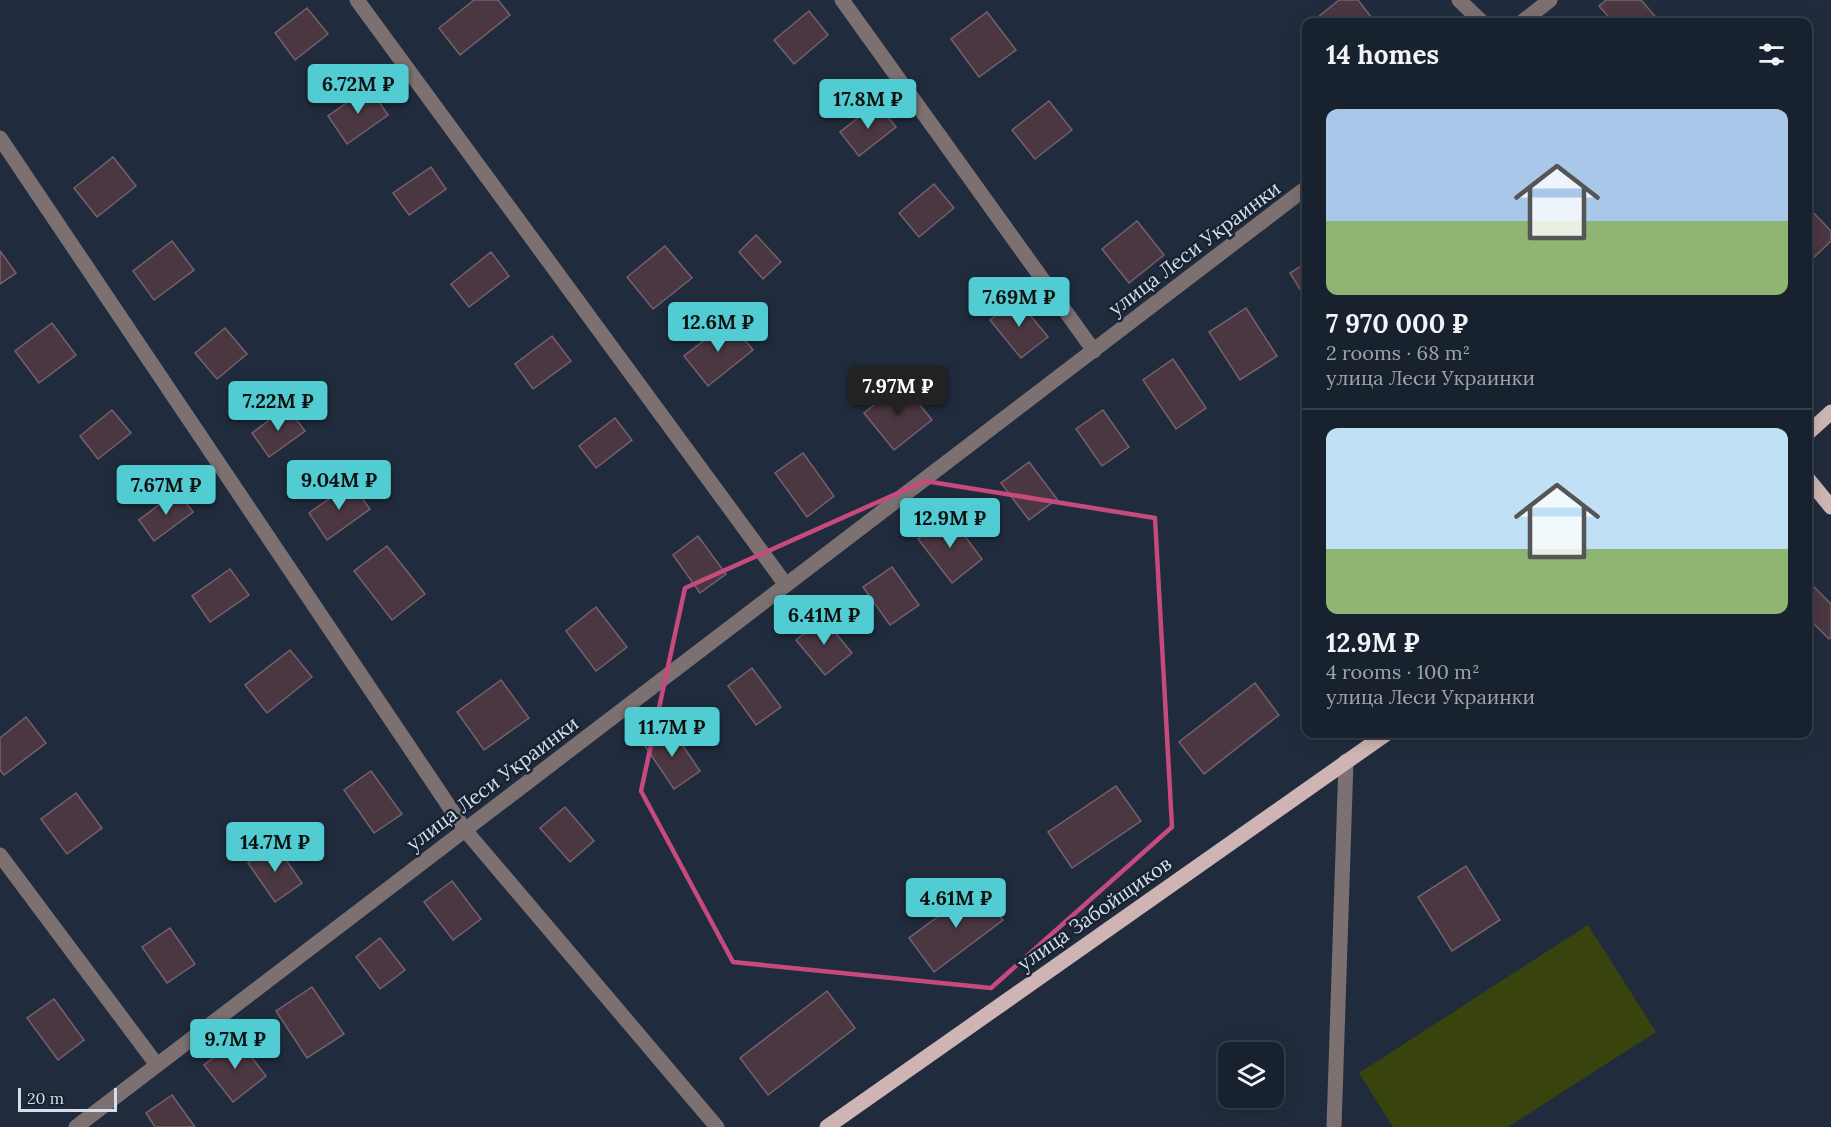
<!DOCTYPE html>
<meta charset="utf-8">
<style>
body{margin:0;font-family:Lora,serif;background:#252e3a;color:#f1f3f6;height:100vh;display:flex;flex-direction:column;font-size:22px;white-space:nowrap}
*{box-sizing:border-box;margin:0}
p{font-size:20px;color:#9fa3aa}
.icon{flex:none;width:33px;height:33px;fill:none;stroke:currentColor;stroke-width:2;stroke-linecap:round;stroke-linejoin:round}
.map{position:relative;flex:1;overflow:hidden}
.sheet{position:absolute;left:1302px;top:18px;width:510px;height:720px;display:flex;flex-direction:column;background:#18212e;border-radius:12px;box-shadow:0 3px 15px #0003,0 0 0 2px #363e4a}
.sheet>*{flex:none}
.fabs{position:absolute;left:1218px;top:1042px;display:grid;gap:12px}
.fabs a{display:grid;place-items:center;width:66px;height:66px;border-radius:12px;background:#18212e;box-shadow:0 3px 15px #0003,0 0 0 2px #363e4a;font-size:30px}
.scale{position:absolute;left:18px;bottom:15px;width:99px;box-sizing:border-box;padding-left:6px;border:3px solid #d6dfe9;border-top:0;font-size:16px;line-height:21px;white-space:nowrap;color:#d6dfe9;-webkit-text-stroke:4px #172332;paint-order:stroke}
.price{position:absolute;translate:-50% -51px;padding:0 14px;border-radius:6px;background:#51ccd3;color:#111;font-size:20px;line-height:39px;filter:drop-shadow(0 2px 3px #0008)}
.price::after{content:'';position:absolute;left:50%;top:36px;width:18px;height:14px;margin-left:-9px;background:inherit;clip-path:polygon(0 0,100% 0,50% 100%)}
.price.current{background:#222;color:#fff}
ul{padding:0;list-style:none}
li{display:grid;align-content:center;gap:12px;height:318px;padding:0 24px}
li+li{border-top:2px solid #363e4a}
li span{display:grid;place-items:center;height:186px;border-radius:12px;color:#555}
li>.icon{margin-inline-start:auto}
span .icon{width:108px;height:108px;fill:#fffc;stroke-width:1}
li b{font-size:26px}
h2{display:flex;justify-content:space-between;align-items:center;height:72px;padding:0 24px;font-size:26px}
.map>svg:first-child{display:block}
</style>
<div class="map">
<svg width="1831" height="1127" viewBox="0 0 1831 1127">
<rect width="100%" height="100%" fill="#202c3d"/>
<path fill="#38430d" d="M 1588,925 L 1656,1032 L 1508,1127 L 1393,1127 L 1359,1073 Z"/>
<g fill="#4b3742" stroke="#76606d" stroke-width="1.5">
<path d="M 474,0 L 498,0 L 510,15 L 460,55 L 439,28 Z"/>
<path d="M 1339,0 L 1358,0 L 1375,22 L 1312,22 Z"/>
<path d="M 1606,0 L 1641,0 L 1660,22 L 1613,22 L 1599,6 Z"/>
<path d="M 307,8 L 328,34 L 295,60 L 275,33 Z"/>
<path d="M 809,11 L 828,35 L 794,64 L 774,40 Z"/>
<path d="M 987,12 L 1016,50 L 979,77 L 951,39 Z"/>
<path d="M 369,87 L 388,115 L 347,144 L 328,116 Z"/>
<path d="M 1049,101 L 1072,130 L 1035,159 L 1012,130 Z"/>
<path d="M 877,103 L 896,127 L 859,156 L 840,132 Z"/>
<path d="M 113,157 L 136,186 L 97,217 L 74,188 Z"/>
<path d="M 431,167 L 446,189 L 409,215 L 393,193 Z"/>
<path d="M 934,184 L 954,208 L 919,237 L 899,213 Z"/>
<path d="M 1810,209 L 1831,231 L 1831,241 L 1808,263 L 1808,212 Z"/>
<path d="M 1137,221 L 1164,255 L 1129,283 L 1102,249 Z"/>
<path d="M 756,235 L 781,262 L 763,279 L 739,252 Z"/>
<path d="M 172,241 L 194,270 L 154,300 L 133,271 Z"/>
<path d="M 665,246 L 692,278 L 653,309 L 627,277 Z"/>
<path d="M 0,251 L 16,273 L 0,284 Z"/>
<path d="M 491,252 L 509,276 L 469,307 L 451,284 Z"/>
<path d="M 1306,263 L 1306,299 L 1290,273 Z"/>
<path d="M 1017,299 L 1048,337 L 1021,358 L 990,320 Z"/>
<path d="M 1246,308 L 1277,356 L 1240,380 L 1209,332 Z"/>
<path d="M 729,321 L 753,350 L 708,386 L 684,356 Z"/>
<path d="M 52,323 L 76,355 L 39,383 L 15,351 Z"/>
<path d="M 225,328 L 247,354 L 217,379 L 195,353 Z"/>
<path d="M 552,336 L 571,361 L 533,389 L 515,364 Z"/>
<path d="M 1173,359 L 1206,408 L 1176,429 L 1143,380 Z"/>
<path d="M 902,383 L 932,420 L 894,450 L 864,413 Z"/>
<path d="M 287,407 L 305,431 L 269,457 L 252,433 Z"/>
<path d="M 112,410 L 131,433 L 98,459 L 80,436 Z"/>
<path d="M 1103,410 L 1129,447 L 1102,466 L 1076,429 Z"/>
<path d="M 615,418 L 632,440 L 596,468 L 579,446 Z"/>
<path d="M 803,453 L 834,496 L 807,517 L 775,473 Z"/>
<path d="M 1029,462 L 1057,499 L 1029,520 L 1001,483 Z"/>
<path d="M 351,483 L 370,509 L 327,540 L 309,513 Z"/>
<path d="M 177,491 L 193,512 L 154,541 L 139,520 Z"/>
<path d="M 949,515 L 982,559 L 952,583 L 918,539 Z"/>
<path d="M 698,536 L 726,574 L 700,593 L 673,555 Z"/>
<path d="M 387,546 L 425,594 L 392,620 L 354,571 Z"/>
<path d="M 892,567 L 919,605 L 890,625 L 863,587 Z"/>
<path d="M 230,569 L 249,595 L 210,622 L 192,596 Z"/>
<path d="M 1809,582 L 1831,604 L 1831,637 L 1829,639 L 1808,618 Z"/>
<path d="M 596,607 L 627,647 L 596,671 L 566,631 Z"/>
<path d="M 823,618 L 852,653 L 825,675 L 796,640 Z"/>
<path d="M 290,650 L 312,677 L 267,713 L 245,685 Z"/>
<path d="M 752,668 L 781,707 L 756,725 L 728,686 Z"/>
<path d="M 501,680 L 529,718 L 484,750 L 457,712 Z"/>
<path d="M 1255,683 L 1279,715 L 1204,774 L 1179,742 Z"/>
<path d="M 26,717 L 46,743 L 4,775 L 0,770 L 0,738 Z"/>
<path d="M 671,728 L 700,771 L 674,789 L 645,746 Z"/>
<path d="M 371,771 L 402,814 L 374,833 L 344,790 Z"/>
<path d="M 1116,786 L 1141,821 L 1072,868 L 1048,832 Z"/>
<path d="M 76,793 L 102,828 L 67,854 L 41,819 Z"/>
<path d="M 565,807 L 594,841 L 570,862 L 540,828 Z"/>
<path d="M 275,844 L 302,883 L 275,902 L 248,863 Z"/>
<path d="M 1466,866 L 1500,920 L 1452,951 L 1418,897 Z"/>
<path d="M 452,881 L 481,919 L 453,940 L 424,902 Z"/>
<path d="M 978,887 L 1003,920 L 934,972 L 909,938 Z"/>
<path d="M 170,928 L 195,964 L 167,983 L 142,947 Z"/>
<path d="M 380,938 L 405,970 L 380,989 L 356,957 Z"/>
<path d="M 312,987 L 344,1034 L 307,1058 L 276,1011 Z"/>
<path d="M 827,991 L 855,1028 L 768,1095 L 740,1058 Z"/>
<path d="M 54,999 L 84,1040 L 58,1060 L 27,1018 Z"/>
<path d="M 238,1039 L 266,1076 L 233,1102 L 204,1065 Z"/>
<path d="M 172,1095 L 195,1127 L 155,1127 L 146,1113 Z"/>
</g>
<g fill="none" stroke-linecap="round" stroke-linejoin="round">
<g stroke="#7d7070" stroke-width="15">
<path d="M 357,0 L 786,585"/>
<path d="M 842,0 L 1094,351"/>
<path d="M 1459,0 L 1482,22"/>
<path d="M 1522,22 L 1550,0"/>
<path d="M 0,138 L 465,830 L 717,1127"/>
<path d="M 0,855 L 157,1065"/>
<path d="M 76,1127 L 1306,188"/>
<path d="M 1334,1127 L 1346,761"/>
</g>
<g stroke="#ceb5b4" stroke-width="15">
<path d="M 1808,433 L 1831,412"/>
<path d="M 1808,479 L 1831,507"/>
<path d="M 827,1127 L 1386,734"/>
</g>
</g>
<path fill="none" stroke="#c74a7e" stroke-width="4.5" stroke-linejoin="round" d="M 925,481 L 1155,518 L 1172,827 L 991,988 L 733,962 L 641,791 L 685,588 Z"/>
<g text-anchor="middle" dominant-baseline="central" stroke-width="5" stroke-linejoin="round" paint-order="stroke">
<g font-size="20" fill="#d6dfe9" stroke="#172332">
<text transform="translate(1194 248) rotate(-37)">улица Леси Украинки</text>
<text transform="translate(492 783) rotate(-37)">улица Леси Украинки</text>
<text transform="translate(1094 913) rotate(-35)">улица Забойщиков</text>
</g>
</g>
</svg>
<div class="fabs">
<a><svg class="icon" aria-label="layers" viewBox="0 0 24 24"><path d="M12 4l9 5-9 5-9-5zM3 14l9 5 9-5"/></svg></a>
</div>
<div class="scale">20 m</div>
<b class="price" style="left:358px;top:115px">6.72M ₽</b>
<b class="price" style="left:868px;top:130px">17.8M ₽</b>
<b class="price" style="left:1019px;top:328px">7.69M ₽</b>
<b class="price" style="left:718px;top:353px">12.6M ₽</b>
<b class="price current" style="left:898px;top:417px">7.97M ₽</b>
<b class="price" style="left:278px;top:432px">7.22M ₽</b>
<b class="price" style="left:339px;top:511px">9.04M ₽</b>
<b class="price" style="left:166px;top:516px">7.67M ₽</b>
<b class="price" style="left:950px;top:549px">12.9M ₽</b>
<b class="price" style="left:824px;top:646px">6.41M ₽</b>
<b class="price" style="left:672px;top:758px">11.7M ₽</b>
<b class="price" style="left:275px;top:873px">14.7M ₽</b>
<b class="price" style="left:956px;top:929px">4.61M ₽</b>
<b class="price" style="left:235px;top:1070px">9.7M ₽</b>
<section class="sheet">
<h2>14 homes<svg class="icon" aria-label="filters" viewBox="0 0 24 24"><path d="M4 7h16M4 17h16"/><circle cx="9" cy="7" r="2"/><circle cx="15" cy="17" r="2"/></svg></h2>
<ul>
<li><span style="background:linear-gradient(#a9c7e8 60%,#8fb573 0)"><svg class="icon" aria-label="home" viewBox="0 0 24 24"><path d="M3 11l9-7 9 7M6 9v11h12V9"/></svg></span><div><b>7 970 000 ₽</b><p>2 rooms · 68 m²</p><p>улица Леси Украинки</p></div></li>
<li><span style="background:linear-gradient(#bfe0f5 65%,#8fb573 0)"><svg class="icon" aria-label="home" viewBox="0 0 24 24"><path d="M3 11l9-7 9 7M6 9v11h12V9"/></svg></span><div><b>12.9M ₽</b><p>4 rooms · 100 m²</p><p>улица Леси Украинки</p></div></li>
</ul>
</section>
</div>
